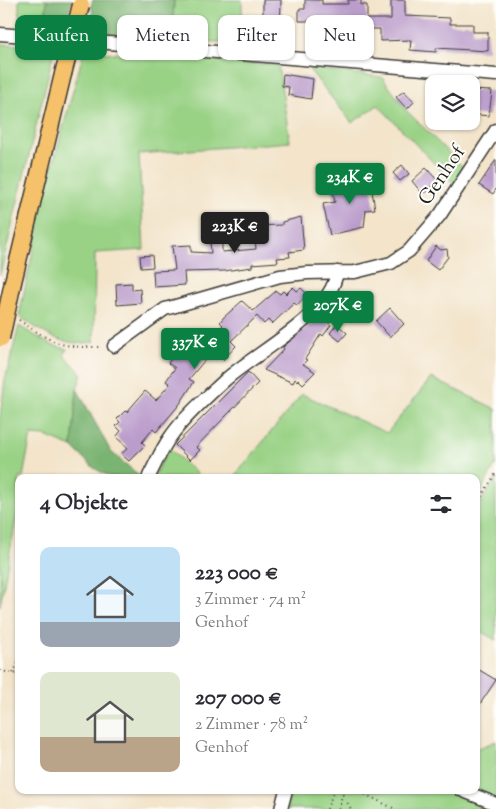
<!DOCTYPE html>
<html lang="de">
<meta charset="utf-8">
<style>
body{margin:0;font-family:"Sorts Mill Goudy",serif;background:#f2f2f3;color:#2b2b33;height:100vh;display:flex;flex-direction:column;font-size:19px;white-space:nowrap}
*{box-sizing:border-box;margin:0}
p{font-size:16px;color:#7c7c81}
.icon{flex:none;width:28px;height:28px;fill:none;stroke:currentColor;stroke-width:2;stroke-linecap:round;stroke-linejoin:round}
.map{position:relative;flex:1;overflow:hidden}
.details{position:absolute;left:15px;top:474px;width:465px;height:320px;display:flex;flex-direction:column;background:#fff;border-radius:10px;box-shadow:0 1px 4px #0004}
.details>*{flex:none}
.top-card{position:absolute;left:15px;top:15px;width:466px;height:45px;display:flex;gap:10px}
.tools{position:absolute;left:425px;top:75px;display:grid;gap:10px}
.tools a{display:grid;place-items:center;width:55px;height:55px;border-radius:10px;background:#fff;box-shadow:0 1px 4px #0004;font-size:25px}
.price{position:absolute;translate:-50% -42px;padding:0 11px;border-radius:5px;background:#0b8043;color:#fff;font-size:16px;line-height:32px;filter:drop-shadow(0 1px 2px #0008)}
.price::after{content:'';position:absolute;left:50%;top:30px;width:15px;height:11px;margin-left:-8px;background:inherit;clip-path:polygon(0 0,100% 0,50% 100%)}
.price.on{background:#222;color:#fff}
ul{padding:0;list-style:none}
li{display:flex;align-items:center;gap:15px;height:125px;padding:0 25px}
li span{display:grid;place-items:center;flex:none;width:140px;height:100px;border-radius:10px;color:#555}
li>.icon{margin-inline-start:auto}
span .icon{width:60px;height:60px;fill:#fffc;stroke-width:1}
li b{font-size:21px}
h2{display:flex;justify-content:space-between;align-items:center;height:60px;padding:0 25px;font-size:21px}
.chip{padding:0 18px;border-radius:10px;background:#fff;box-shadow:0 1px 4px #0004;font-size:18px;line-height:45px}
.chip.on{background:#0b8043;color:#fff}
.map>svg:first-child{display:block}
</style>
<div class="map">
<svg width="496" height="809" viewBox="0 0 496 809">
<rect width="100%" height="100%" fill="#fdfcf7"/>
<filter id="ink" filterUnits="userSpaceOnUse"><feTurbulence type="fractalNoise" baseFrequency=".02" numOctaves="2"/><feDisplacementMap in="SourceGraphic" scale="10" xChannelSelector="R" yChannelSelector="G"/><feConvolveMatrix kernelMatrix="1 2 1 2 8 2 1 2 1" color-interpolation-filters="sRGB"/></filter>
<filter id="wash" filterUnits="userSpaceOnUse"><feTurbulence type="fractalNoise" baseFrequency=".0096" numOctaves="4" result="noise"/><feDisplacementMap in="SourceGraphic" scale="20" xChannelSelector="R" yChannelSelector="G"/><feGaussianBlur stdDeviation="1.12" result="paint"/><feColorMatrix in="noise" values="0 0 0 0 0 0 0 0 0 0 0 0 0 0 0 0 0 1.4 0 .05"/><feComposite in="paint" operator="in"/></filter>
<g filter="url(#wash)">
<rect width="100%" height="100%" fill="#f3e4ca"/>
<g fill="#99d285" stroke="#5a7750">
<path d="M 19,0 L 47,0 L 46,10 L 48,20 L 63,28 L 19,25 Z"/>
<path d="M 174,0 L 242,0 L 242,43 L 172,40 Z"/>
<path d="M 0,44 L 55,47 L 0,275 Z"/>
<path d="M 84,51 L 278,65 L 290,142 L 139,154 L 144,250 L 95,253 L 94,342 C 62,347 45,334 19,316 L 46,190 Z"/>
<path d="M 308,68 L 382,77 L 406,110 L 466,170 L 455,185 L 378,105 L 352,123 Z"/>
<path d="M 19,326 L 51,345 L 67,349 L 64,355 L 82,374 L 77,389 L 72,447 L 45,436 L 31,435 L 23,477 L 19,478 L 19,503 L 0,606 L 0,417 L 5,380 Z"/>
<path d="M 431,378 L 496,409 L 496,464 L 476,500 L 476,478 L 234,477 L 302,394 L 387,433 Z"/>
<path d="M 169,448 L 200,477 L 157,478 L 154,476 Z"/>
<path d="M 496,478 L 496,640 L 476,629 L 476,510 Z"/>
<path d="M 496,741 L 496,801 L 476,790 L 476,749 Z"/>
<path d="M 292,790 L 447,790 L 496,809 L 286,809 Z"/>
</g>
<g fill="#7ab472" stroke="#4b6847">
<path d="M 47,0 L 72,0 L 63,28 L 48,20 L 46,10 Z"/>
<path d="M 93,0 L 174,0 L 172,40 L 89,32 L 93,11 L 91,6 Z"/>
<path d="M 77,389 L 111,452 L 141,477 L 110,477 L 94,468 L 72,447 Z"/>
</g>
<g id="blocks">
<g fill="#bb9dcc">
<path d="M 263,0 L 281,0 L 280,40 L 261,40 L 261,35 L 243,35 L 243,24 L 263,24 Z"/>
<path d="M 305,0 L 322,0 L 322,4 L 348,4 L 348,0 L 361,0 L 361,5 L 367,5 L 367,19 L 391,19 L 391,0 L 405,0 L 405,16 L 450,18 L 450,24 L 473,24 L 473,32 L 488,32 L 488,51 L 436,48 L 436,52 L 410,50 L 411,40 L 380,41 L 380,29 L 329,29 L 328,45 L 312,44 L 313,21 L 299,21 L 299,9 L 305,9 Z"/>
<path d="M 283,74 L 313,79 L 311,99 L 288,95 L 289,87 L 282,86 Z"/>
<path d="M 471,90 L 492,91 L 489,116 L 471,114 Z"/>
<path d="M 404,91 L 414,102 L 407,109 L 396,97 Z"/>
<path d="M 496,160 L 496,189 L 493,194 L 479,185 Z"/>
<path d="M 402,165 L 409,174 L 400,181 L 393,173 Z"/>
<path d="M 426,168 L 438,181 L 425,193 L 423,190 L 421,192 L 412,181 Z"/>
<path d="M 369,173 L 375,209 L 366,210 L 364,227 L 330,235 L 323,204 L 335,202 L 332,188 L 349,185 L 348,176 Z"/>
<path d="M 301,217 L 304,250 L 289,252 L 290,257 L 277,258 L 278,262 L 252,264 L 252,267 L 224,271 L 184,272 L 185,285 L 154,287 L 153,271 L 175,270 L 172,246 L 191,245 L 191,252 L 211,253 L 210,241 L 222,240 L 222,252 L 256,249 L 254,226 L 282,225 L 282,222 Z"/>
<path d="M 436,246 L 441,250 L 447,249 L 448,257 L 438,270 L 426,261 Z"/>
<path d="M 152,255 L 153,267 L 141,268 L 140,256 Z"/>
<path d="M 132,283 L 132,290 L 140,289 L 141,303 L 117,305 L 116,284 Z"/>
<path d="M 293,287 L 297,291 L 301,288 L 308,295 L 297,305 L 294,303 L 272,324 L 268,320 L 264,324 L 257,316 L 231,341 L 236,346 L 223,360 L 215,353 L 212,357 L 209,355 L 189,379 L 194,382 L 179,405 L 156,432 L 153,429 L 142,442 L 145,445 L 129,461 L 121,454 L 128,448 L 116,437 L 121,431 L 116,426 L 120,422 L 117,419 L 125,411 L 127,412 L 145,391 L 156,400 L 170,384 L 166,381 L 175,368 L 168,363 L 177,351 L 179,353 L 187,343 L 198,352 L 206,343 L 209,345 L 221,333 L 218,330 L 223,325 L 220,322 L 223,318 L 242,301 L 253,311 L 276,291 L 280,294 L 283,291 L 286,294 Z"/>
<path d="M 366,294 L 370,310 L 361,313 L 356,296 Z"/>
<path d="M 390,308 L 404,324 L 390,337 L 376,321 Z"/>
<path d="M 320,316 L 331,325 L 323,336 L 321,334 L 305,359 L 307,360 L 303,364 L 315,372 L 303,384 L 298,379 L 297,381 L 295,379 L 293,383 L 264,370 L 284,349 L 283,347 Z"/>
<path d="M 337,324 L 347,333 L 340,341 L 330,333 Z"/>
<path d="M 248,372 L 258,383 L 196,447 L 200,450 L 190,460 L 175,445 Z"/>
<path d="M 476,668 L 496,680 L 476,710 Z"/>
</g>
</g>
</g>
<g filter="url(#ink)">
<use href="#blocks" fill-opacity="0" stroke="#3c3a36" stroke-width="1"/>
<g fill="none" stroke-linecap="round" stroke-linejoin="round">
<defs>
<g id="minor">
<path d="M 0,34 L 496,75"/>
<path d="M 114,346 L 165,309 L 280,276 L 307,273 L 355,272 L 391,263 L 409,251 L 440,215 L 496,130"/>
<path d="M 149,476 C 156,463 162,448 171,436 C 185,416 206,398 224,381 C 254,353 331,316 337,272"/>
<path d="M 461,790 L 496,804"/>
<path d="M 281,809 L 286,790"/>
</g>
<path id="major" d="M 13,282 L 63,74"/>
</defs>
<use href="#minor" stroke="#3c3a36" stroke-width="15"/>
<use href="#major" stroke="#3c3a36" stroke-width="19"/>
<g stroke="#3c3a36" stroke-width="2" stroke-dasharray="1 4" stroke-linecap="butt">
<path d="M 19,320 C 53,343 59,348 102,347"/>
<path d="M 476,505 L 496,473"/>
<path d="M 0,671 L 19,674"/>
<path d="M 13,673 L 19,661"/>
<path d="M 340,790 L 351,809"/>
<path d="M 356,790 L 395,809"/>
<path d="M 327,809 L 334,790"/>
<path d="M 339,809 L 342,795"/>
</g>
<use href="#minor" stroke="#fff" stroke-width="12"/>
<use href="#major" stroke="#f5c16b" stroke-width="16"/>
<defs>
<g id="major-bridge">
<path d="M 63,74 L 81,5"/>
<path d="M 1,338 L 13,282"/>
</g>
</defs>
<use href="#major-bridge" stroke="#3c3a36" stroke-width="19" stroke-linecap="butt"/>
<use href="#major-bridge" stroke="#f5c16b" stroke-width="16"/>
</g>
</g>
<g text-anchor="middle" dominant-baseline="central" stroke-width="4" stroke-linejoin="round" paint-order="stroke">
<g font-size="20" fill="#1c1c1c" stroke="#fdfcf7">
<text transform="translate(443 176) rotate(-56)">Genhof</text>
</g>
</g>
</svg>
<div class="tools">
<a><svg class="icon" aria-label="layers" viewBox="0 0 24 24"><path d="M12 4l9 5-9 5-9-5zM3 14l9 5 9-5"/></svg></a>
</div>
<b class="price" style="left:350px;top:205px">234K €</b>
<b class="price on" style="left:235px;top:254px">223K €</b>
<b class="price" style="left:338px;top:333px">207K €</b>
<b class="price" style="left:195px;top:370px">337K €</b>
<div class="top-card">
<a class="chip on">Kaufen</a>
<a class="chip">Mieten</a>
<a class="chip">Filter</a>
<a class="chip">Neu</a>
</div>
<section class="details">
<h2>4 Objekte<svg class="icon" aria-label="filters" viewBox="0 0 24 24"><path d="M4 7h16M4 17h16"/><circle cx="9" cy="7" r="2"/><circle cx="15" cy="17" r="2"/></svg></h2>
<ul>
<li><span style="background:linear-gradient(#bfe0f5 75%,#9aa5b1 0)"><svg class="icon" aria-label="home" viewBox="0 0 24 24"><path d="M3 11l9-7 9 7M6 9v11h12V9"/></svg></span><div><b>223 000 €</b><p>3 Zimmer · 74 m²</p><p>Genhof</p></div></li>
<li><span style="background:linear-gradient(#dfe7d0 65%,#b9a48a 0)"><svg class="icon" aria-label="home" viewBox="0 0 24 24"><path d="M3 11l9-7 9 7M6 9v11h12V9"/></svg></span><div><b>207 000 €</b><p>2 Zimmer · 78 m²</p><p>Genhof</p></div></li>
</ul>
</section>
</div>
